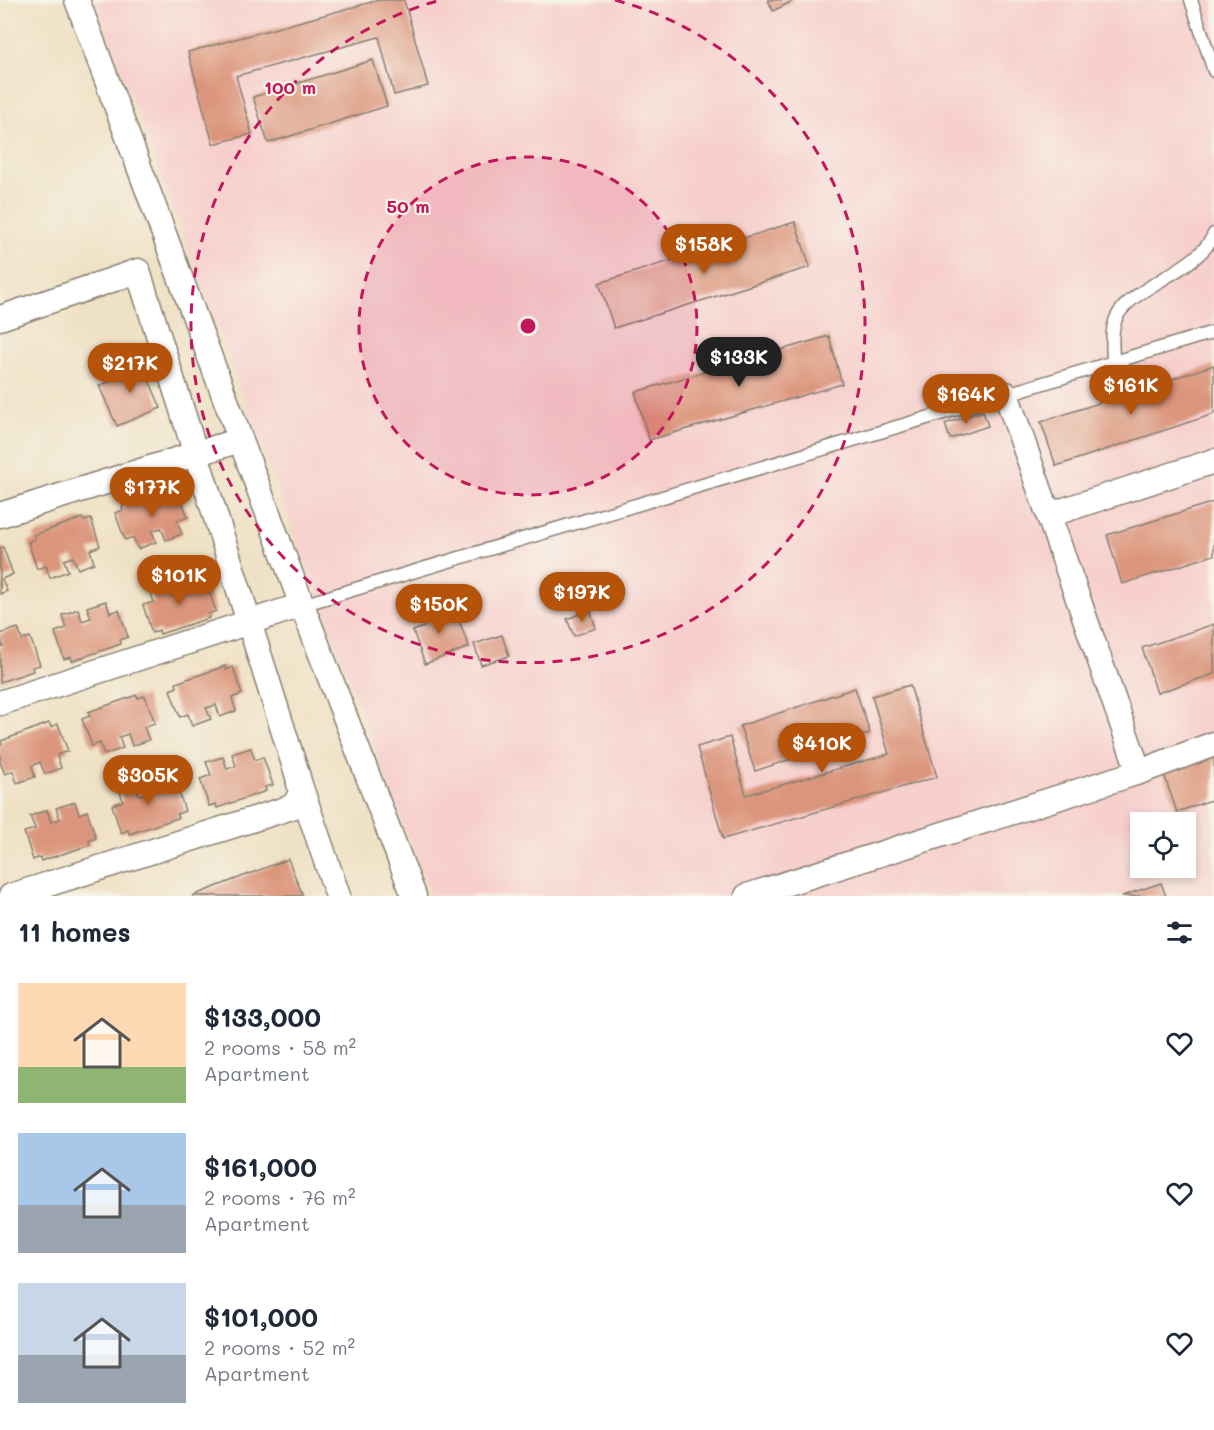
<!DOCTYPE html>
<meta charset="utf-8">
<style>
body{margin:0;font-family:Mali,sans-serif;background:#f2f2f3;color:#1f2937;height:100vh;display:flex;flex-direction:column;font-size:22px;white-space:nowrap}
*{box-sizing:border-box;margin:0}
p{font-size:20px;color:#747a83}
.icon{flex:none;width:33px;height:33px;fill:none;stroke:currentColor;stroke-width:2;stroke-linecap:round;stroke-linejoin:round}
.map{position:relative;height:896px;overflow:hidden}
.details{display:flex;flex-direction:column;background:#fff;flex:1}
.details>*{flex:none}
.controls{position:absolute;left:1130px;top:812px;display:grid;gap:12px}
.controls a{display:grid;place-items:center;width:66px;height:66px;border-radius:0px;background:#fff;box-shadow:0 3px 9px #0003;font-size:30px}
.price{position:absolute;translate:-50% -51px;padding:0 14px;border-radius:21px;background:#b45309;color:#fff;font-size:20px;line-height:39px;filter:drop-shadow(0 2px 3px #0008)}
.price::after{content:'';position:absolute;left:50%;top:36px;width:18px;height:14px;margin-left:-9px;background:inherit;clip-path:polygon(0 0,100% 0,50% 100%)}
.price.on{background:#222;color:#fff}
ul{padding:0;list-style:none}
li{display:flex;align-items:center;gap:18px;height:150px;padding:0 18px}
li span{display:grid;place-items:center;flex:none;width:168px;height:120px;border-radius:0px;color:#555}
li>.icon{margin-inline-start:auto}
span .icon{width:72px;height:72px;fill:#fffc;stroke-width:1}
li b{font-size:26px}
h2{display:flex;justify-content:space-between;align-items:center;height:72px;padding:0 18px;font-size:26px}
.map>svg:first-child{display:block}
</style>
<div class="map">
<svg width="1214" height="896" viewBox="0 0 1214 896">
<rect width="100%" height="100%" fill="#f7f3e8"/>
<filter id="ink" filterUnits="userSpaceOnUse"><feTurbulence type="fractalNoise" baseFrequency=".0167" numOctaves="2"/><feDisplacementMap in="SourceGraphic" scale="12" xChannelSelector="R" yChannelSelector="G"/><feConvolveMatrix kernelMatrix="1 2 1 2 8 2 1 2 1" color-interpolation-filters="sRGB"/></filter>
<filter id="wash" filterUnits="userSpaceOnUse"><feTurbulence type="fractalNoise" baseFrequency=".008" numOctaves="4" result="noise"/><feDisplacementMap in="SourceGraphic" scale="24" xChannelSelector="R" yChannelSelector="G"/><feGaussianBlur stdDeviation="1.35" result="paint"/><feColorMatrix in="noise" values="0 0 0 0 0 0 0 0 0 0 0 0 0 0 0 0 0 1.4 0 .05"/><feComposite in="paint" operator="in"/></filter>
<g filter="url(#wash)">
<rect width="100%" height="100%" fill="#efe1c4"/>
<path fill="#f7d0cd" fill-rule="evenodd" d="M 95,0 L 1214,0 L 1214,896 L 430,896 ZM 1140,822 L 1185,822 L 1185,867 L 1140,867 Z"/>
<g id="blocks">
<g fill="#db957b">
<path d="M 379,0 L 404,0 L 428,86 L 394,95 L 379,37 L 236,76 L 252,134 L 213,144 L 188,52 Z"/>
<path d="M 768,0 L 795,0 L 773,11 Z"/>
<path d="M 373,60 L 387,106 L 268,143 L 253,97 Z"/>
<path d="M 795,222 L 810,267 L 614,328 L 599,283 Z"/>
<path d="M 829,336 L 842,384 L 649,440 L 635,392 Z"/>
<path d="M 140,359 L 161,408 L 117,426 L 99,386 L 122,376 L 119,368 Z"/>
<path d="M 1214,365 L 1214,414 L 1056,466 L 1041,422 Z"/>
<path d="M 983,411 L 988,426 L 950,439 L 945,424 Z"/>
<path d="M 170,489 L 171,493 L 178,490 L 188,517 L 177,521 L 182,534 L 166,540 L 161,528 L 152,531 L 156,542 L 138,549 L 133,537 L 125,540 L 115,513 L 123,510 L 122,506 Z"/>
<path d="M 1214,502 L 1214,555 L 1122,584 L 1107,535 Z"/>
<path d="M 82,518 L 84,521 L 91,519 L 100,546 L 90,550 L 94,563 L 78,569 L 73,557 L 64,560 L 68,571 L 50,578 L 46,566 L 37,569 L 28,542 L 35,539 L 34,535 Z"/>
<path d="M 3,547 L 13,574 L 2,579 L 7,591 L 0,594 L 0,548 Z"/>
<path d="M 194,575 L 198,586 L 206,584 L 216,611 L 208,614 L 209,618 L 160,634 L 159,630 L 152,633 L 143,605 L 154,602 L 149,589 L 166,583 L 170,595 L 179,592 L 175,581 Z"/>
<path d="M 106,601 L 110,613 L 119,610 L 128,637 L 120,640 L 121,644 L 72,661 L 71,657 L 64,659 L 55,632 L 66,628 L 62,615 L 78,609 L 82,621 L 91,618 L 87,607 Z"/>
<path d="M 440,603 L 446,619 L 457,615 L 469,647 L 425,664 L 413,631 L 424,627 L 418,611 Z"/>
<path d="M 590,610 L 596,628 L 574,636 L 567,619 Z"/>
<path d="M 1214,624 L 1214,674 L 1157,693 L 1142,648 Z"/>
<path d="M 18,628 L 22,640 L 30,637 L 40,665 L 32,667 L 33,671 L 0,682 L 0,647 L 3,646 L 0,634 Z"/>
<path d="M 502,635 L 509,656 L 481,665 L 474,644 Z"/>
<path d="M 225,666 L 226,670 L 233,667 L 242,694 L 232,698 L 236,711 L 220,717 L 216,705 L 206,708 L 211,719 L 192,726 L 188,714 L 180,717 L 170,690 L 177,687 L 176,683 Z"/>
<path d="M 910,685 L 937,777 L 723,839 L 697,747 L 730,737 L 746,795 L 889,754 L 872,696 Z"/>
<path d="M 855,688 L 870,733 L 755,771 L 740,726 Z"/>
<path d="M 137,695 L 138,698 L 145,696 L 155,723 L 144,727 L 149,740 L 132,746 L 128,734 L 119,737 L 123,748 L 104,755 L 100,743 L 92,746 L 82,719 L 90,716 L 88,712 Z"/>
<path d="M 49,723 L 51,727 L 58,724 L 68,751 L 57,755 L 61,768 L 45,774 L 40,762 L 32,766 L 35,777 L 17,783 L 13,771 L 5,774 L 0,762 L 0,745 L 2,744 L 1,741 Z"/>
<path d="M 251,748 L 255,760 L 263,757 L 273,785 L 265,787 L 266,791 L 217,808 L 216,804 L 209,806 L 200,779 L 211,775 L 206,762 L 223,757 L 227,769 L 236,766 L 232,754 Z"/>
<path d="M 1214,751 L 1214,799 L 1177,812 L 1162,769 Z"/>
<path d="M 163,774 L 167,786 L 176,783 L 185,811 L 177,814 L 178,818 L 129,834 L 128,830 L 121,833 L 112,805 L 123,801 L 119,789 L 135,783 L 139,795 L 148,792 L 145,781 Z"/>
<path d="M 75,802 L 79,814 L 87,811 L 96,838 L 89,841 L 90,845 L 41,861 L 40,857 L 33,860 L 24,832 L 35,829 L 30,816 L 47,810 L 51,822 L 60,819 L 56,808 Z"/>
<path d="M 288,859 L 303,896 L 192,896 Z"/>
<path d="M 1161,883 L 1166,896 L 1122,896 Z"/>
</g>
</g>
</g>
<g filter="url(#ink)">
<use href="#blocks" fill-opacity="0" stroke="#867e70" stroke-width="1.5"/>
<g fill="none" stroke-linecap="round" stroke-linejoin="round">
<defs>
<g id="service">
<path d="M 1191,0 L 1214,71"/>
<path d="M 1113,362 C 1113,350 1111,337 1114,325 C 1120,289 1198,273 1214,234"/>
<path d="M 302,605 L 1214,332"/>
</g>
<g id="minor">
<path d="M 77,0 L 302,605 L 414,896"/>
<path d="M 0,318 L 138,271 L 298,777 L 301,795 L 292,807 L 11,896"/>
<path d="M 0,515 L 240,440"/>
<path d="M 1049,515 L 1214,461"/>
<path d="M 0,703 L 302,605"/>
<path d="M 1139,772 L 1214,744"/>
<path d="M 299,782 L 338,896"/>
<path d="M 747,896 L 1139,772 L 1006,394"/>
</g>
</defs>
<use href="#service" stroke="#867e70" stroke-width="15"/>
<use href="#minor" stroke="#867e70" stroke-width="27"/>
<use href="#service" stroke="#fff" stroke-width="12"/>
<use href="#minor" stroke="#fff" stroke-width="24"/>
</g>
</g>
<circle cx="528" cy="326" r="169" fill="#c2185b" fill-opacity=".12"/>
<g fill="none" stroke="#c2185b" stroke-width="3" stroke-dasharray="10 8">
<circle cx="528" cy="326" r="169"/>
<path d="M615 0A337 337 0 1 1 441 0"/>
</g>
<circle cx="528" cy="326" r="9" fill="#c2185b" stroke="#f7f3e8" stroke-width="3"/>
<g font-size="18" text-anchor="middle" font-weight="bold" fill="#c2185b" stroke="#f7f3e8" stroke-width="4.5" stroke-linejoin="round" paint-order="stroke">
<text x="290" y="94">100 m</text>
<text x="408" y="213">50 m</text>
</g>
</svg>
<div class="controls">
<a><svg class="icon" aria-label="locate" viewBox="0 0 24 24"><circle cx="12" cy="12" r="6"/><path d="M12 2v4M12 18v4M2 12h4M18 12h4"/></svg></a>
</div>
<b class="price" style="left:704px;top:275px">$158K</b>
<b class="price on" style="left:739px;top:388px">$133K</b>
<b class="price" style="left:130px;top:394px">$217K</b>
<b class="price" style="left:1131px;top:416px">$161K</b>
<b class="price" style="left:966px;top:425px">$164K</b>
<b class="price" style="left:152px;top:518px">$177K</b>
<b class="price" style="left:179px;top:606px">$101K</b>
<b class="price" style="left:582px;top:623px">$197K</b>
<b class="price" style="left:439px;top:635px">$150K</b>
<b class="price" style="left:822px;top:774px">$410K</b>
<b class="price" style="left:148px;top:806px">$305K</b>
</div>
<section class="details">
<h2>11 homes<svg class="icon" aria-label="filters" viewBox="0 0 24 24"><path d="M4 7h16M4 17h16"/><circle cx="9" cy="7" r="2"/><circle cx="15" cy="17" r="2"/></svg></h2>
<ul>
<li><span style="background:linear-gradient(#ffd9b3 70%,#8fb573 0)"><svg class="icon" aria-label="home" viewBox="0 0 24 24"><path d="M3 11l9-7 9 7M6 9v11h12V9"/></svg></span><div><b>$133,000</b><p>2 rooms · 58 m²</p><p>Apartment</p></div><svg class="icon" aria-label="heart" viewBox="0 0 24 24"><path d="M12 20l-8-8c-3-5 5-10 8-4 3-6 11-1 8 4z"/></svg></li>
<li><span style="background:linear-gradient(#a9c7e8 60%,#9aa5b1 0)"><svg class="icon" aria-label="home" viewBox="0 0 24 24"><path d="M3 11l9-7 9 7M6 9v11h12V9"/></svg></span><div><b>$161,000</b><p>2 rooms · 76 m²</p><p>Apartment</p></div><svg class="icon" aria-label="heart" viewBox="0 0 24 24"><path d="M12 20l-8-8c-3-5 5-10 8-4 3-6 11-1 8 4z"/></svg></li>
<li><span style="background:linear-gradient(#c9d6e8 60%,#9aa5b1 0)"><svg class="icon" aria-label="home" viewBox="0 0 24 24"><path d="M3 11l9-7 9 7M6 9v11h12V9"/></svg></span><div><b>$101,000</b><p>2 rooms · 52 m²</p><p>Apartment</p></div><svg class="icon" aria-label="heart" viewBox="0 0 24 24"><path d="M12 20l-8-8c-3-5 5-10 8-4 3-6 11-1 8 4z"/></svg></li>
</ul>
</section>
